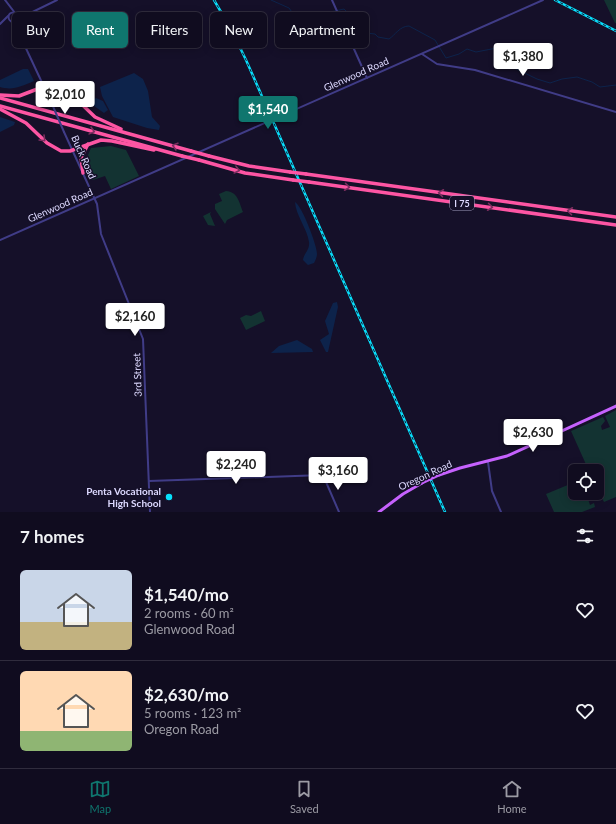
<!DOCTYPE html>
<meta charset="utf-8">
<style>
body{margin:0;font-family:Lato,sans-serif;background:#1e1a2c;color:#f1f3f6;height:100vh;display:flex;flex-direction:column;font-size:15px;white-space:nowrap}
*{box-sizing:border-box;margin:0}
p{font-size:13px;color:#9c9ba4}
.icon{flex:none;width:22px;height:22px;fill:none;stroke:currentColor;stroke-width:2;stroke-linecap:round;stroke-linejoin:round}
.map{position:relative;height:512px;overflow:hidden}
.side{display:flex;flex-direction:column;background:#100c1f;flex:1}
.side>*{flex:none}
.banner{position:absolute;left:12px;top:12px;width:400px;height:36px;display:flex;gap:8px}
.fabs{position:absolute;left:568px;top:464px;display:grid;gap:8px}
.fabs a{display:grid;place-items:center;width:36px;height:36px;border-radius:6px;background:#100c1f;box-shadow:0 2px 10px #0003,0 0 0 1px #302c3d;font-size:20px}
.price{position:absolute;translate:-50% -34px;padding:0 9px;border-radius:4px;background:#fff;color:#222;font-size:13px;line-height:26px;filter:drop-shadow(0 1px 2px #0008)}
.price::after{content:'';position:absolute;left:50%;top:24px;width:12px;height:9px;margin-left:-6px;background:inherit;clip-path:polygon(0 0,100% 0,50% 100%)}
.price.selected{background:#0f766e;color:#fff}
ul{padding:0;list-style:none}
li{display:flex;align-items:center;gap:12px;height:100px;padding:0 20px}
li+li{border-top:1px solid #302c3d}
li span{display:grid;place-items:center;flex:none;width:112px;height:80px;border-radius:6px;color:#555}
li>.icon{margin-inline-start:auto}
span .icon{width:48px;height:48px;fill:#fffc;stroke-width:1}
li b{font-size:17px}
h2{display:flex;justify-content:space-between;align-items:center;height:48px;padding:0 20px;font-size:17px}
.chip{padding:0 14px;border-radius:6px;background:#100c1f;box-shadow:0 2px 10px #0003,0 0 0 1px #302c3d;font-size:14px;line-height:36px}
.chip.selected{background:#0f766e;color:#fff}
.dock{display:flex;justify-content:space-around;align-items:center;height:56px;border-top:1px solid #302c3d;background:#100c1f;font-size:11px;color:#9c9ba4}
.dock a{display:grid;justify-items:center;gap:2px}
.dock .selected{color:#0f766e}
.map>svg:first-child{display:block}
</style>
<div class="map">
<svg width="616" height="512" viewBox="0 0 616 512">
<rect width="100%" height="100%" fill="#151029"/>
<g fill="#133332">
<path d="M 604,0 L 616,0 L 616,23 L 615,23 Z"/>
<path d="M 111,146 L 126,150 L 139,176 L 111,189 L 105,176 L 93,180 L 90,179 C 84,164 85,162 91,148 Z"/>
<path d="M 226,191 C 238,192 239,202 243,212 L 227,220 L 225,224 L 215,209 L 215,204 L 222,201 L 219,194 Z"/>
<path d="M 211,212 L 210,214 L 215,226 L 208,225 L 203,216 Z"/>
<path d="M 261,311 L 265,321 L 246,330 L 240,318 L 246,315 L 251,316 Z"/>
<path d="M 616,410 L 616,497 L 604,502 L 597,488 L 597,471 L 589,471 L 571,431 L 603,417 L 605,421 L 601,426 L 602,430 L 610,427 L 605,416 Z"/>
<path d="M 575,482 L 575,493 L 586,493 L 590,505 L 594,503 L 595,507 L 582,512 L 554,512 L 546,494 Z"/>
</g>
<g fill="#0d234b">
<path d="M 23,69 L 28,69 L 34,81 C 22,86 13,91 0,87 L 0,80 Z"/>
<path d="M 134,73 L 143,79 L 148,91 L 152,117 L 160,126 L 159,130 L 147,128 L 113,117 L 102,96 L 100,87 Z"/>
<path d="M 96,98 L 103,101 L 108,110 L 104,113 L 94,106 L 90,101 Z"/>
<path d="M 0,117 L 15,122 L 14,125 L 0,132 Z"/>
<path d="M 295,202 C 302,206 317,245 317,254 C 317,257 315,261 314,263 L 308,265 L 303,260 C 304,253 310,250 309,242 C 307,228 296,216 295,202 Z"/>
<path d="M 337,302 L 338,307 L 328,352 L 326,352 L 320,340 L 329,334 L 325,321 L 333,303 Z"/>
<path d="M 297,340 L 312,349 L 313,352 L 271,353 L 279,346 Z"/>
</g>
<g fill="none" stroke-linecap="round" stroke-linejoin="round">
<path stroke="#0d234b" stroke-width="1" d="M 271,0 L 289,8 L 294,15 L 305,19 L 313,19 L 321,14 L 344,9 L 346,11 L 348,20 L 357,26 L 363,27 L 366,33 L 375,34 L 378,37 L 389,39 C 395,35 400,26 409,26 L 435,40 L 446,58 L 459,54 L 467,49 L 476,52 L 502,47 L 506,51 L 507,61 L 510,66 L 537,79 L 550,83 L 562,79 L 577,77 L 592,82 L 600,87 L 616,85"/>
<g stroke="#403c87" stroke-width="2">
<path d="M 5,0 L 15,13"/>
<path d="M 332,0 L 367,78"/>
<circle cx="13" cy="17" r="4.5"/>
<path d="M 16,20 L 57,0"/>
<path d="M 11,21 L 20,34"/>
<path d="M 16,21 L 16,27 L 52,104"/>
<path d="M 0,24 L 8,16"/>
<path d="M 422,54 L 437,64 L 475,70 L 616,112"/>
<path d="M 64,132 L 97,204 L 101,234 L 143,339 L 150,512"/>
<path d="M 0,240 L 543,0"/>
<path d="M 488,462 L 492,491 L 501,512"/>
<path d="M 149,481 L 323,475 L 339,512"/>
</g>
<g stroke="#c561fd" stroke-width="3">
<path d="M 439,475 L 460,468 L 507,456 L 616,406"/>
<path d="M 379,512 L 403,494 L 422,483"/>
</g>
<g stroke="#fd55a3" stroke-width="3.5">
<path d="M 0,95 L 19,96 L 48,85 L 60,87 L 70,93 L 95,117 L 121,129"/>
<path d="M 0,98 L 191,151"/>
<path d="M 0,106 L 182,156"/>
<path d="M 0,109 L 26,123 L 47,143 L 61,151 L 70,151 L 101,140 L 112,141 L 154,150"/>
<path d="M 209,156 L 249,166 L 290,172"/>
<path d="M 199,160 L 245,173 L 293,180"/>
<path d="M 83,173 L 81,158 L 88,144"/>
<path d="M 306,174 L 616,217"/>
<path d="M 309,182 L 616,225"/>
</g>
<defs>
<g id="rail">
<path d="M 214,0 L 231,29 L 246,60 L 445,512"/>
<path d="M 555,0 L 616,31"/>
</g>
</defs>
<use href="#rail" stroke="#07e0fc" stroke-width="2.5"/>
<use href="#rail" stroke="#151029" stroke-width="1" stroke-dasharray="3" stroke-linecap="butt"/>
<path stroke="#403c87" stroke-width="2" d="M 52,104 L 64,132"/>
<path stroke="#c561fd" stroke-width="3" d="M 422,483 L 439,475"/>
<g stroke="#fd55a3" stroke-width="3.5">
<path d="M 191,151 L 209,156"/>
<path d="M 182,156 L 199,160"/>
<path d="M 290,172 L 306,174"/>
<path d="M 293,180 L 309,182"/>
</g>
</g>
<defs><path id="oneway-chevron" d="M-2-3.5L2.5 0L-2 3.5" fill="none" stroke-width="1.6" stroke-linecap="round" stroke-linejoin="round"/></defs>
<g stroke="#7d2f60">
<use href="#oneway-chevron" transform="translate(92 131) rotate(15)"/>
<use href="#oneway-chevron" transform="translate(43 139) rotate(45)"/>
<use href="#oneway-chevron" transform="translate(175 146) rotate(-164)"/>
<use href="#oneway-chevron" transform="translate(237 170) rotate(14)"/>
<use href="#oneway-chevron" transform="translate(347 187) rotate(8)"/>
<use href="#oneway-chevron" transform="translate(441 193) rotate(-172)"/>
<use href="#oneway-chevron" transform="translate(490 207) rotate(8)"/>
<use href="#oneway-chevron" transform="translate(570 211) rotate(-173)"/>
</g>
<circle fill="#07e0fc" stroke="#151029" stroke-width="1.5" cx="169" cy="497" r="4"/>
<g text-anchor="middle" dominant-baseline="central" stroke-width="3" stroke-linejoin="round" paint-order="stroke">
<rect fill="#151029" stroke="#a19dbf" stroke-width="1" x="450" y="196" width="24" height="14" rx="3"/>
<g font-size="9" font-weight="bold" fill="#ddd9ff">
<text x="462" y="203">I 75</text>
</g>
<g font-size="10" fill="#ddd9ff" stroke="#151029">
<text transform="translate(356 74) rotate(-24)">Glenwood Road</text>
<text transform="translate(84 157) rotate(66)">Buck Road</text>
<text transform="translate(60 205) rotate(-24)">Glenwood Road</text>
<text transform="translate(137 375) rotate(-92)">3rd Street</text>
<text transform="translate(425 475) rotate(-25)">Oregon Road</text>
</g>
<g font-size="10" font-weight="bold" fill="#ddd9ff" stroke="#151029" text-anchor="end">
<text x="161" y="491">Penta Vocational<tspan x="161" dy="12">High School</tspan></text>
</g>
</g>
</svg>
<div class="fabs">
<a><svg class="icon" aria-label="locate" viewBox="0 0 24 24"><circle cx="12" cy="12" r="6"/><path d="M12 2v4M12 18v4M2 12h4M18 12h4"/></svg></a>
</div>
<b class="price" style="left:523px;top:77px">$1,380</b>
<b class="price" style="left:65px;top:115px">$2,010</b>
<b class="price selected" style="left:268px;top:130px">$1,540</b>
<b class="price" style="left:135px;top:337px">$2,160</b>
<b class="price" style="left:533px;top:453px">$2,630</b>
<b class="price" style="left:236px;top:485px">$2,240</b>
<b class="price" style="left:338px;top:491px">$3,160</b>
<div class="banner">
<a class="chip">Buy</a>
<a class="chip selected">Rent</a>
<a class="chip">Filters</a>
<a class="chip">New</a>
<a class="chip">Apartment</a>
</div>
</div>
<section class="side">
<h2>7 homes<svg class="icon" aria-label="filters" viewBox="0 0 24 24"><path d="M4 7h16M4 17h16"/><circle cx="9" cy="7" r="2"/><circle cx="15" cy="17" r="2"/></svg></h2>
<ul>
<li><span style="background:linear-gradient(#c9d6e8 65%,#c2b280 0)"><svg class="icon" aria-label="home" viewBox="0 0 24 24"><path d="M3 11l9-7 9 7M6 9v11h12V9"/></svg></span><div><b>$1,540/mo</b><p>2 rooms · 60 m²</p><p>Glenwood Road</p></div><svg class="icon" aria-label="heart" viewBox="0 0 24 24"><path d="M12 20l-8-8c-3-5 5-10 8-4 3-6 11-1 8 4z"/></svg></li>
<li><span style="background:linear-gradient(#ffd9b3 75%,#8fb573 0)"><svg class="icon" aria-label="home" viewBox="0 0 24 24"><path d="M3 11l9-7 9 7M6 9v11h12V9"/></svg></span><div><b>$2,630/mo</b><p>5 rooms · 123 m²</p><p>Oregon Road</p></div><svg class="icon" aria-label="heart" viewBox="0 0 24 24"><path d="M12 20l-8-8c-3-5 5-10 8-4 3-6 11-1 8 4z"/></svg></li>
</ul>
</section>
<nav class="dock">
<a class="selected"><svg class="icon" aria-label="map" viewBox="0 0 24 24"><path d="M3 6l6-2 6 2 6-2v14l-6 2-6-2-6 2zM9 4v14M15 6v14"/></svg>Map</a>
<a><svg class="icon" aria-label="saved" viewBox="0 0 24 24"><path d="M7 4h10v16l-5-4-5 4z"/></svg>Saved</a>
<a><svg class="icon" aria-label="home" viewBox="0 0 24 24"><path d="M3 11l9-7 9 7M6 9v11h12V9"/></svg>Home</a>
</nav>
